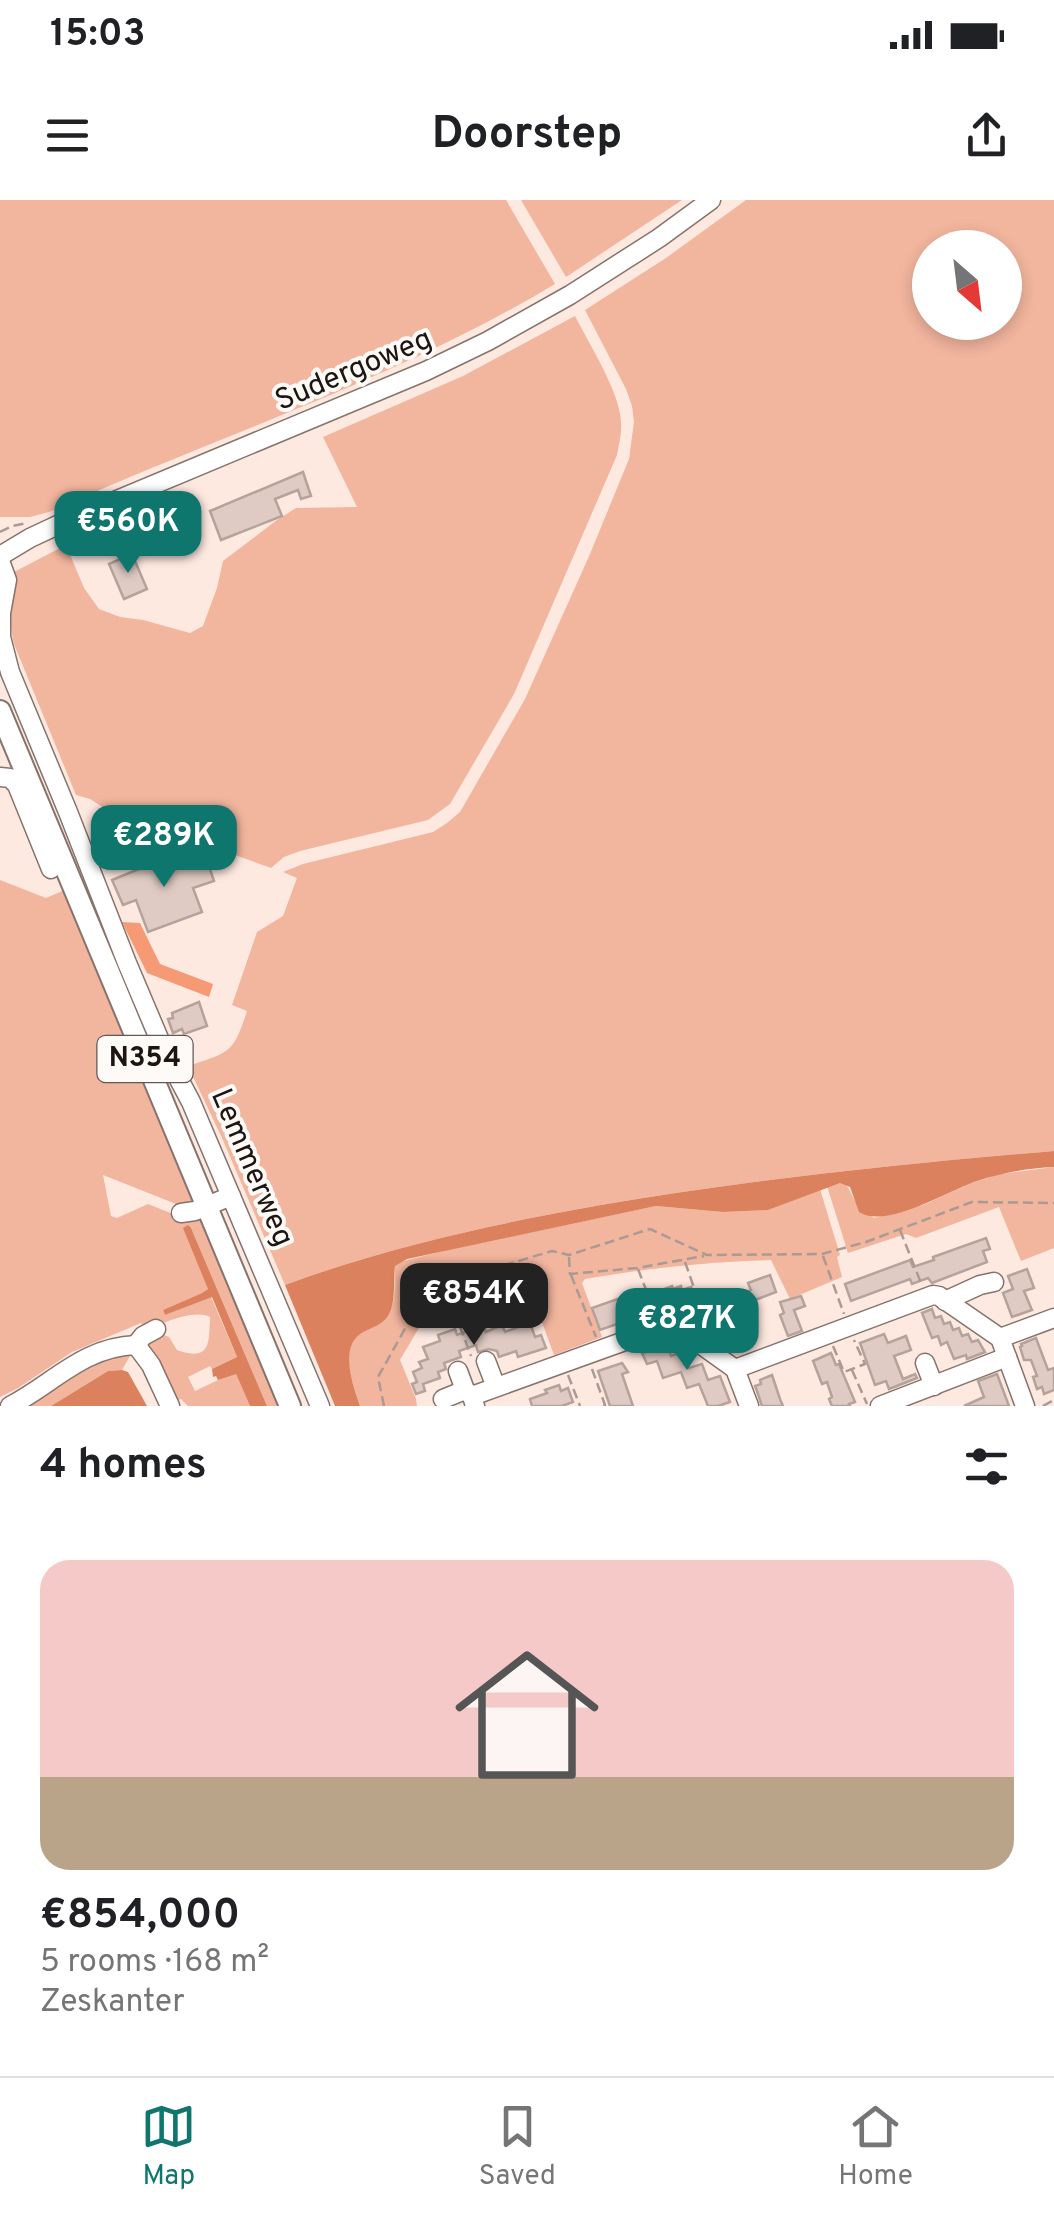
<!DOCTYPE html>
<meta charset="utf-8">
<style>
body{margin:0;font-family:Overpass,sans-serif;background:#f2f2f2;color:#202124;height:100vh;display:flex;flex-direction:column;font-size:38px;white-space:nowrap}
*{box-sizing:border-box;margin:0}
p{font-size:32px;color:#757577}
.icon{flex:none;width:55px;height:55px;fill:none;stroke:currentColor;stroke-width:2;stroke-linecap:round;stroke-linejoin:round}
.map{position:relative;height:1206px;overflow:hidden}
.details{display:flex;flex-direction:column;background:#fff;flex:1}
.details>*{flex:none}
.needle{width:65px;rotate:152deg}
.controls{position:absolute;left:912px;top:30px;display:grid;gap:20px}
.controls a{display:grid;place-items:center;width:110px;height:110px;border-radius:50%;background:#fff;box-shadow:0 5px 15px #0003;font-size:50px}
.price{position:absolute;translate:-50% -85px;padding:0 22px;border-radius:20px;background:#0f766e;color:#fff;font-size:32px;line-height:65px;filter:drop-shadow(0 2px 5px #0008)}
.price::after{content:'';position:absolute;left:50%;top:60px;width:30px;height:22px;margin-left:-15px;background:inherit;clip-path:polygon(0 0,100% 0,50% 100%)}
.price.selected{background:#222;color:#fff}
ul{padding:0;list-style:none}
li{display:grid;align-content:center;gap:20px;height:530px;padding:0 40px}
li span{display:grid;place-items:center;height:310px;border-radius:30px;color:#555}
li>.icon{margin-inline-start:auto}
span .icon{width:180px;height:180px;fill:#fffc;stroke-width:1}
li b{font-size:42px}
h2{display:flex;justify-content:space-between;align-items:center;height:120px;padding:0 40px;font-size:42px}
.status{display:flex;justify-content:space-between;align-items:center;height:70px;padding:0 50px;background:#fff;direction:ltr}
.status svg{height:28px;fill:currentColor}
header{display:flex;justify-content:space-between;align-items:center;height:130px;padding:0 40px;background:#fff;font-size:45px;font-weight:700}
.tabs{display:flex;justify-content:space-around;align-items:center;height:140px;border-top:2px solid #e0e0e0;background:#fff;font-size:28px;color:#757577}
.tabs a{display:grid;justify-items:center;gap:5px}
.tabs .selected{color:#0f766e}
.map>svg:first-child{display:block}
</style>
<div class="status"><b>15:03</b><svg viewBox="0 0 49 12"><path d="M0 12V9h3v3zM5 12V6h3v6zM10 12V3h3v9zM15 12V0h3v12zM26 1h20v11H26zM47 4h2v5h-2z"/></svg></div>
<header><svg class="icon" aria-label="menu" viewBox="0 0 24 24"><path d="M4 6h16M4 12h16M4 18h16"/></svg>Doorstep<svg class="icon" aria-label="share" viewBox="0 0 24 24"><path d="M12 15V3M7 8l5-5 5 5M5 13v7h14v-7"/></svg></header>
<div class="map">
<svg width="1054" height="1206" viewBox="0 0 1054 1206">
<rect width="100%" height="100%" fill="#fee9e1"/>
<g fill="#f2b59e" fill-rule="evenodd">
<path d="M 0,0 L 506,0 L 555,84 C 396,180 217,236 49,312 L 30,317 L 0,317 Z"/>
<path d="M 521,0 L 682,0 L 566,77 Z"/>
<path d="M 746,0 L 1054,0 L 1054,951 C 902,964 752,979 601,1005 C 494,1024 388,1047 285,1085 L 222,938 L 188,866 C 230,852 233,854 247,811 L 232,805 L 257,732 L 283,716 L 297,678 L 283,672 L 303,664 L 433,632 L 447,623 L 460,612 L 525,499 L 590,354 L 629,259 L 634,222 L 632,206 L 626,189 L 585,110 L 666,58 ZM 930,48 L 1005,48 L 1005,122 L 930,122 Z"/>
<path d="M 575,116 C 589,144 620,192 621,222 C 622,233 619,244 617,255 L 514,494 L 450,604 L 428,620 L 300,651 L 284,657 L 271,668 L 104,608 L 90,599 L 76,595 L 14,444 C 7,418 14,399 12,373 L 66,345 L 84,388 L 99,409 L 120,417 L 143,420 L 190,433 L 203,426 L 217,388 L 223,361 L 277,320 L 296,308 L 357,307 L 323,237 L 463,176 Z"/>
<path d="M 0,680 L 46,698 L 67,689 L 194,1006 L 179,1011 L 176,1004 L 103,975 L 111,1016 L 117,1018 L 148,1004 L 173,1014 L 197,1015 L 207,1023 L 284,1206 L 267,1206 L 191,1028 L 208,1089 L 202,1093 L 163,1110 L 165,1115 L 211,1097 L 237,1157 L 212,1169 L 210,1166 L 188,1177 L 195,1191 L 233,1173 L 236,1174 L 250,1206 L 188,1206 L 181,1199 L 176,1201 L 144,1147 L 159,1133 L 169,1137 L 177,1150 C 211,1162 209,1143 210,1117 C 192,1109 163,1123 146,1131 L 141,1123 L 72,1152 L 18,1188 L 0,1197 Z"/>
<path d="M 1054,967 L 1054,1048 L 1021,1061 L 999,1007 L 916,1038 L 906,1034 L 848,1053 L 827,986 C 848,980 845,982 854,999 C 858,1007 866,1012 874,1018 L 923,1005 L 971,983 L 1000,974 Z"/>
<path d="M 820,989 L 840,1055 L 837,1057 L 842,1077 L 790,1099 L 771,1060 C 706,1062 649,1068 585,1079 L 582,1083 L 602,1137 L 554,1155 L 535,1103 L 530,1100 C 504,1103 441,1105 423,1121 L 400,1160 L 416,1199 L 417,1206 L 360,1206 C 354,1188 340,1152 356,1136 C 369,1124 385,1126 392,1106 C 396,1095 394,1078 395,1066 L 400,1062 L 451,1049 L 656,1006 L 723,1012 L 768,1010 Z"/>
<path d="M 129,1151 L 130,1156 L 122,1170 L 108,1171 L 51,1206 L 16,1206 L 74,1167 Z"/>
</g>
<path fill="#f69a76" d="M 122,722 L 140,723 L 160,764 L 213,784 L 209,797 L 147,773 Z"/>
<g fill="#db815e">
<path d="M 1054,951 L 1054,967 C 1027,968 1002,973 977,981 C 949,990 886,1030 859,1012 L 850,987 L 840,983 L 768,1010 L 723,1012 L 656,1006 L 407,1059 L 395,1066 C 393,1081 396,1102 389,1114 C 384,1124 373,1127 363,1132 C 338,1146 353,1185 360,1206 L 335,1206 L 285,1085 C 388,1047 494,1024 601,1005 C 752,979 902,964 1054,951 Z"/>
<path d="M 188,1025 L 191,1028 L 267,1206 L 250,1206 L 236,1174 L 218,1180 L 216,1176 L 213,1177 L 212,1169 L 237,1157 L 212,1097 L 165,1115 L 163,1110 L 202,1093 L 208,1089 L 183,1028 Z"/>
<path d="M 122,1170 L 128,1172 L 147,1206 L 51,1206 L 108,1171 Z"/>
</g>
<g fill="#e0cbc4" stroke="#b5a29a" stroke-width="2.5">
<path d="M 303,272 L 311,296 L 301,299 L 298,290 L 275,299 L 282,316 L 221,340 L 210,311 Z"/>
<path d="M 132,354 L 147,389 L 124,399 L 109,364 Z"/>
<path d="M 167,653 L 173,669 L 206,657 L 214,681 L 193,688 L 202,712 L 148,732 L 136,700 L 123,705 L 112,680 L 144,667 L 142,662 Z"/>
<path d="M 199,802 L 207,826 L 184,834 L 182,829 L 173,833 L 168,819 L 173,818 L 172,813 Z"/>
<path d="M 986,1038 L 990,1049 L 983,1051 L 987,1062 L 932,1083 L 928,1078 L 912,1084 L 910,1079 L 851,1101 L 845,1084 L 910,1060 L 913,1067 L 934,1060 L 933,1057 Z"/>
<path d="M 1027,1069 L 1034,1088 L 1024,1091 L 1032,1110 L 1012,1117 L 1003,1093 L 1013,1089 L 1008,1076 Z"/>
<path d="M 770,1075 L 776,1092 L 755,1100 L 756,1103 L 734,1111 L 733,1108 L 710,1113 L 705,1099 L 727,1091 L 729,1098 L 751,1090 L 748,1083 Z"/>
<path d="M 672,1086 L 673,1089 L 681,1086 L 682,1090 L 691,1087 L 698,1108 L 681,1114 L 679,1108 L 636,1124 L 634,1118 L 600,1130 L 592,1108 L 626,1096 L 629,1102 Z"/>
<path d="M 801,1096 L 805,1106 L 794,1110 L 802,1131 L 788,1136 L 780,1115 L 784,1113 L 780,1102 Z"/>
<path d="M 932,1109 L 935,1118 L 941,1116 L 944,1124 L 950,1122 L 953,1130 L 959,1128 L 962,1136 L 968,1134 L 972,1142 L 978,1140 L 985,1152 L 967,1159 L 966,1155 L 954,1159 L 947,1142 L 941,1145 L 938,1136 L 932,1138 L 922,1113 Z"/>
<path d="M 530,1123 L 535,1137 L 541,1135 L 546,1148 L 518,1157 L 516,1151 L 499,1157 L 497,1151 L 489,1149 L 478,1152 L 476,1145 L 459,1151 L 461,1157 L 444,1163 L 446,1169 L 438,1172 L 440,1178 L 423,1184 L 425,1191 L 416,1194 L 412,1184 L 417,1182 L 413,1172 L 422,1168 L 419,1162 L 428,1159 L 423,1147 L 440,1141 L 438,1135 L 455,1129 L 457,1135 L 484,1125 L 486,1132 L 502,1125 L 505,1132 Z"/>
<path d="M 884,1134 L 888,1143 L 906,1136 L 911,1150 L 894,1156 L 903,1179 L 915,1174 L 917,1178 L 889,1189 L 886,1181 L 875,1185 L 860,1143 Z"/>
<path d="M 1036,1138 L 1048,1170 L 1054,1168 L 1054,1190 L 1044,1194 L 1042,1187 L 1037,1189 L 1033,1177 L 1037,1176 L 1031,1160 L 1024,1160 L 1020,1147 L 1022,1146 L 1021,1144 Z"/>
<path d="M 665,1140 L 671,1156 L 683,1151 L 689,1168 L 702,1164 L 708,1180 L 720,1176 L 730,1202 L 718,1206 L 708,1206 L 699,1184 L 687,1188 L 681,1172 L 663,1178 L 657,1161 L 647,1164 L 642,1153 L 646,1152 L 644,1147 Z"/>
<path d="M 831,1153 L 836,1165 L 839,1164 L 855,1202 L 849,1204 L 850,1206 L 832,1206 L 829,1199 L 832,1197 L 827,1182 L 822,1184 L 813,1161 Z"/>
<path d="M 622,1163 L 628,1172 L 622,1174 L 633,1206 L 610,1206 L 598,1171 Z"/>
<path d="M 997,1174 L 1009,1206 L 964,1206 L 984,1197 L 978,1181 Z"/>
<path d="M 772,1175 L 780,1199 L 783,1206 L 762,1206 L 757,1191 L 755,1186 L 761,1184 L 760,1180 Z"/>
<path d="M 559,1185 L 561,1191 L 568,1188 L 573,1202 L 562,1206 L 532,1206 L 530,1199 L 547,1193 L 545,1190 Z"/>
</g>
<g fill="none" stroke-linecap="round" stroke-linejoin="round">
<defs>
<g id="minor">
<path d="M 0,356 L 30,338 L 62,323 L 426,171 L 488,141 L 570,95 L 659,38 L 711,0"/>
<path d="M 0,361 L 7,380 L 1,413 L 1,437 L 10,472 L 68,612 L 127,763 L 166,855 L 191,902 L 320,1206"/>
<path d="M 0,577 L 10,578 L 17,585 L 51,669"/>
<path d="M 181,1013 L 195,1011 L 231,996"/>
<path d="M 945,1101 L 980,1085 L 994,1082"/>
<path d="M 156,1129 L 143,1136 L 136,1145 L 151,1165 L 170,1206"/>
<path d="M 1000,1138 L 1054,1118"/>
<path d="M 486,1161 L 496,1187"/>
<path d="M 925,1163 L 934,1186"/>
<path d="M 735,1169 L 749,1206"/>
<path d="M 458,1171 L 465,1190 L 472,1196"/>
<path d="M 443,1199 L 465,1190"/>
<path d="M 10,1206 C 54,1183 83,1147 136,1145"/>
<path d="M 475,1206 L 472,1196 L 672,1124 L 735,1169 L 933,1095 L 939,1096 L 1000,1138 L 1025,1206"/>
<path d="M 880,1206 L 1007,1157"/>
</g>
<path id="major" d="M 0,511 L 290,1206"/>
</defs>
<use href="#minor" stroke="#85736c" stroke-width="21"/>
<use href="#major" stroke="#85736c" stroke-width="24"/>
<g stroke="#a99a94" stroke-width="2.5" stroke-dasharray="10 5" stroke-linecap="butt">
<path d="M 0,332 L 12,326 L 27,323"/>
<path d="M 900,1030 L 921,1083"/>
<path d="M 823,1056 L 844,1114"/>
<path d="M 569,1057 L 570,1074 L 637,1068 L 704,1056"/>
<path d="M 685,1062 L 707,1125 L 705,1129"/>
<path d="M 638,1069 L 655,1113"/>
<path d="M 571,1075 L 596,1137"/>
<path d="M 444,1084 L 471,1156"/>
<path d="M 833,1146 L 844,1172 L 865,1164 L 854,1140"/>
<path d="M 592,1169 L 605,1205 L 602,1206"/>
<path d="M 852,1170 L 867,1204"/>
<path d="M 568,1175 L 580,1206"/>
<path d="M 384,1206 L 378,1177 L 425,1093 L 444,1083 L 552,1051 L 569,1055 L 650,1029 L 707,1055 L 822,1054 L 866,1042 L 972,1002 L 1054,1003"/>
<path d="M 1043,1206 L 1054,1200"/>
</g>
<use href="#minor" stroke="#fff" stroke-width="18"/>
<use href="#major" stroke="#fff" stroke-width="20"/>
</g>
<g text-anchor="middle" dominant-baseline="central" stroke-width="8" stroke-linejoin="round" paint-order="stroke">
<rect fill="#fefaf8" stroke="#605a57" stroke-width="2.5" x="97.5" y="836" width="95" height="46" rx="8"/>
<g font-size="28" font-weight="bold" fill="#1c1512">
<text x="145" y="859">N354</text>
</g>
<g font-size="30" fill="#1c1512" stroke="#fefaf8">
<text transform="translate(354 171) rotate(-23)">Sudergoweg</text>
<text transform="translate(251 968) rotate(67)">Lemmerweg</text>
</g>
</g>
</svg>
<div class="controls">
<a><svg class="needle" viewBox="-14 -14 28 28"><path d="M0-13l5 13h-10z" fill="#e53935"/><path d="M0 13l5-13h-10z" fill="#757577"/></svg></a>
</div>
<b class="price" style="left:128px;top:376px">€560K</b>
<b class="price" style="left:164px;top:690px">€289K</b>
<b class="price selected" style="left:474px;top:1148px">€854K</b>
<b class="price" style="left:687px;top:1173px">€827K</b>
</div>
<section class="details">
<h2>4 homes<svg class="icon" aria-label="filters" viewBox="0 0 24 24"><path d="M4 7h16M4 17h16"/><circle cx="9" cy="7" r="2"/><circle cx="15" cy="17" r="2"/></svg></h2>
<ul>
<li><span style="background:linear-gradient(#f6c9c9 70%,#b9a48a 0)"><svg class="icon" aria-label="home" viewBox="0 0 24 24"><path d="M3 11l9-7 9 7M6 9v11h12V9"/></svg></span><div><b>€854,000</b><p>5 rooms · 168 m²</p><p>Zeskanter</p></div></li>
</ul>
</section>
<nav class="tabs">
<a class="selected"><svg class="icon" aria-label="map" viewBox="0 0 24 24"><path d="M3 6l6-2 6 2 6-2v14l-6 2-6-2-6 2zM9 4v14M15 6v14"/></svg>Map</a>
<a><svg class="icon" aria-label="saved" viewBox="0 0 24 24"><path d="M7 4h10v16l-5-4-5 4z"/></svg>Saved</a>
<a><svg class="icon" aria-label="home" viewBox="0 0 24 24"><path d="M3 11l9-7 9 7M6 9v11h12V9"/></svg>Home</a>
</nav>
